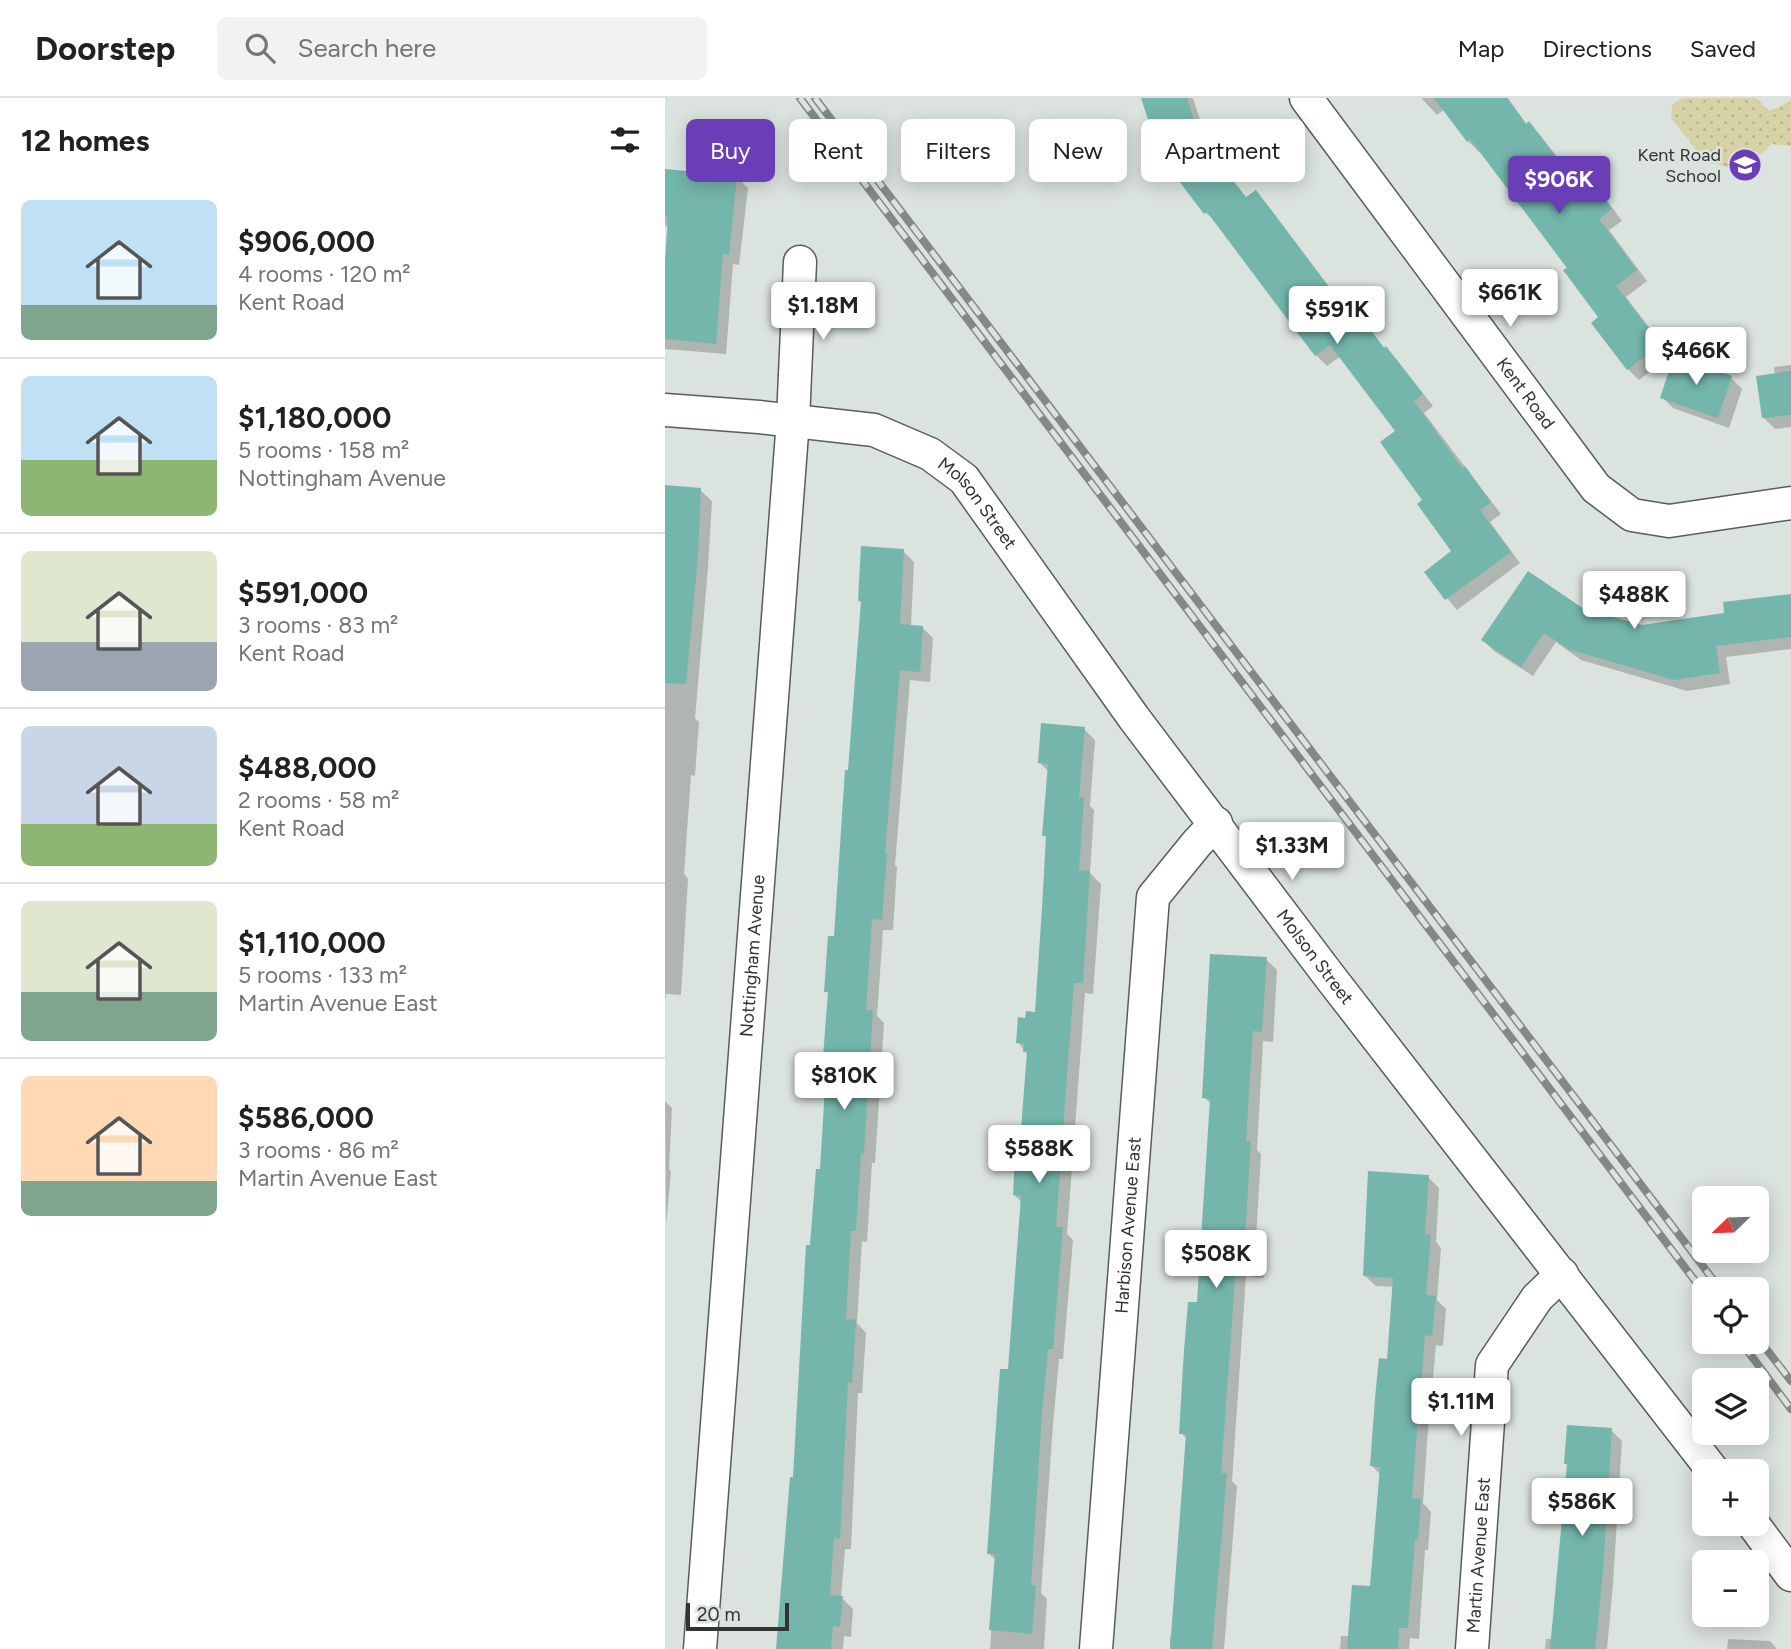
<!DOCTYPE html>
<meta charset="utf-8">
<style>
body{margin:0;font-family:Figtree,sans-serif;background:#f2f2f2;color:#202124;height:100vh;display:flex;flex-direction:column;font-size:26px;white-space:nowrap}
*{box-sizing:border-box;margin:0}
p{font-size:23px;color:#757577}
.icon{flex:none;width:38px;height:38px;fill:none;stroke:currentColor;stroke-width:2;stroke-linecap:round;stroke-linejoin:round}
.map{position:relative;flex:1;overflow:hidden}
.details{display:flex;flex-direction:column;background:#fff;width:665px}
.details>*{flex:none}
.banner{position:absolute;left:21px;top:21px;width:665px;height:63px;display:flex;gap:14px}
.needle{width:46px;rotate:247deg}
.buttons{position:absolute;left:1027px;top:1088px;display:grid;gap:14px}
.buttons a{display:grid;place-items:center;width:77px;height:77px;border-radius:10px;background:#fff;box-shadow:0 4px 18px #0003;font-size:35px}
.scale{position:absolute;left:21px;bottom:18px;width:103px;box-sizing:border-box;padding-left:7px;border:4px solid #313432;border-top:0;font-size:19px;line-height:24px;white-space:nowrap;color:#313432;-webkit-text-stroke:5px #dbe3de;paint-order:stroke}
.price{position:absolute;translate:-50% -60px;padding:0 16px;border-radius:7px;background:#fff;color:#222;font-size:23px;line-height:46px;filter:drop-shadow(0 2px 4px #0008)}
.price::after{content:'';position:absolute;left:50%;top:42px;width:21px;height:16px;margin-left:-10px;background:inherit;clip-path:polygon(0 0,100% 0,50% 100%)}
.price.active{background:#693eb6;color:#fff}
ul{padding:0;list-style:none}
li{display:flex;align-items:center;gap:21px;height:175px;padding:0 21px}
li+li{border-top:2px solid #e0e0e0}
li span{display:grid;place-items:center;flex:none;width:196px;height:140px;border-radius:10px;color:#555}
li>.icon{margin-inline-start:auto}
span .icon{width:84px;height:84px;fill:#fffc;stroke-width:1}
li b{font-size:30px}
h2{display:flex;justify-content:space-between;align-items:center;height:84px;padding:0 21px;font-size:30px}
.chip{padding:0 24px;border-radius:10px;background:#fff;box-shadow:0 4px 18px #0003;font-size:24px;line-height:63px}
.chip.active{background:#693eb6;color:#fff}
header{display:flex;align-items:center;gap:42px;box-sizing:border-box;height:98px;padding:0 35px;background:#fff;border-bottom:2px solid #e0e0e0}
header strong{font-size:33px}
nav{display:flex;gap:38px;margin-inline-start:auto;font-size:24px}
.search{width:490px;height:63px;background:#f2f2f2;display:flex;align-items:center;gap:18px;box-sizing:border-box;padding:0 24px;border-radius:10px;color:#757577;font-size:26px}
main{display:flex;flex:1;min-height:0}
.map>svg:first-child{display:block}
</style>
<header>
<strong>Doorstep</strong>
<div class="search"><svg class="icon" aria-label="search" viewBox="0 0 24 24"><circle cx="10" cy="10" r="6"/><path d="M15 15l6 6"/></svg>Search here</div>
<nav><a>Map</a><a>Directions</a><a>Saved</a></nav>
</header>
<main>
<section class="details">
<h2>12 homes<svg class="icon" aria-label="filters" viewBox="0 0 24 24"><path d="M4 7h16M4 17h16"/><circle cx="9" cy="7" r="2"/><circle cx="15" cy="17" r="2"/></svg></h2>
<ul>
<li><span style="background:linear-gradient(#bfe0f5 75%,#7fa58c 0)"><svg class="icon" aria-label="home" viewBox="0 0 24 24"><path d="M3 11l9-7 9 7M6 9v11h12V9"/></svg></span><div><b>$906,000</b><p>4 rooms · 120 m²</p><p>Kent Road</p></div></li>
<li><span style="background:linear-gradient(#bfe0f5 60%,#8fb573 0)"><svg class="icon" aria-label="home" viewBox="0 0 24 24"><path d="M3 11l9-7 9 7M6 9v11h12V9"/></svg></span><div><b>$1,180,000</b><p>5 rooms · 158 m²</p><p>Nottingham Avenue</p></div></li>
<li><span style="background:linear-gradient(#dfe7d0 65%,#9aa5b1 0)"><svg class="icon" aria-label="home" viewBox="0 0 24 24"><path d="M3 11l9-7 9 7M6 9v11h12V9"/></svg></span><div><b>$591,000</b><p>3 rooms · 83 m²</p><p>Kent Road</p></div></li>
<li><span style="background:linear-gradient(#c9d6e8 70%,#8fb573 0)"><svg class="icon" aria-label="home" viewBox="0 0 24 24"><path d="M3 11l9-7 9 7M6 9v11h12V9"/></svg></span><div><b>$488,000</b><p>2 rooms · 58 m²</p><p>Kent Road</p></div></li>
<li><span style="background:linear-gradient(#dfe7d0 65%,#7fa58c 0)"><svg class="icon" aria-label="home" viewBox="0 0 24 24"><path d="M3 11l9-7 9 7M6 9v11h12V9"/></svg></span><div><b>$1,110,000</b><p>5 rooms · 133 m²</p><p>Martin Avenue East</p></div></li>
<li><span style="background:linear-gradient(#ffd9b3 75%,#7fa58c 0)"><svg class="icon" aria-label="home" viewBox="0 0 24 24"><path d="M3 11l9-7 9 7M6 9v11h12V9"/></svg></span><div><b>$586,000</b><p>3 rooms · 86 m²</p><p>Martin Avenue East</p></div></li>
</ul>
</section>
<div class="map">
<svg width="1126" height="1551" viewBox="0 0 1126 1551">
<defs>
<pattern id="park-dots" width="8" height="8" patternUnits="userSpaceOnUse" patternTransform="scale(1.75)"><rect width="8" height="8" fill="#d7d2a6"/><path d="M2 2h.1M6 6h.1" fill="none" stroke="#b9b58f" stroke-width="1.8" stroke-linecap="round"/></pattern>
</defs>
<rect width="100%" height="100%" fill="#dbe3de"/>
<path fill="url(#park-dots)" d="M 1018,0 L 1091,0 L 1104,13 L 1126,3 L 1126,48 L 1106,46 L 1100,53 L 1072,71 L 1041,64 L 1006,20 L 1007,7 Z"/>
<g fill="#0003">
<path d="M 478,0 L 528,0 L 545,52 L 582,101 L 590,94 L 601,105 L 668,194 L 672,191 L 683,202 L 720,251 L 732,262 L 768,308 L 759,315 L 836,416 L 825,424 L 855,465 L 792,512 L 761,474 L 789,454 L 760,403 L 732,333 L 676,258 L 662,268 L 651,257 L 553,125 L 541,115 L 496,57 Z"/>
<path d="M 756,0 L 843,0 L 862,27 L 864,26 L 875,37 L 910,82 L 919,75 L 930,86 L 957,123 L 944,132 L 982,183 L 961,199 L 1006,258 L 974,282 L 963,271 L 928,225 L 935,220 L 904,170 L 816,52 L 814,54 L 803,43 L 780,11 L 772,17 Z"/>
<path d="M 0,73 L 72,79 L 83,90 L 74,167 L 68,166 L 61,256 L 0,251 L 0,186 L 4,129 L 0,128 Z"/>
<path d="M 1126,267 L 1126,329 L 1110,331 L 1099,320 L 1110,277 L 1109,269 Z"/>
<path d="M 1066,280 L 1077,291 L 1064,330 L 1008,310 L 997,299 Z"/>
<path d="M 0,389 L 35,392 L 47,403 L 43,470 L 30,620 L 34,624 L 30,678 L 26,677 L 19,776 L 23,781 L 16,897 L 1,896 L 0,903 Z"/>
<path d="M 238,453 L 249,464 L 246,528 L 257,529 L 268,540 L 265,584 L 245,582 L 230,767 L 232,769 L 228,832 L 218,832 L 212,918 L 219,925 L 210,1065 L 207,1065 L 202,1144 L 197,1143 L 192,1225 L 201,1235 L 197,1295 L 193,1295 L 186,1451 L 180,1451 L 176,1499 L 188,1511 L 186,1539 L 179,1538 L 178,1551 L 113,1551 L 129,1381 L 147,1149 L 156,1073 L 162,975 L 159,972 L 164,896 L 161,893 L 170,840 L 185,674 L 198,506 L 194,502 Z"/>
<path d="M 1126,497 L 1126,551 L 1061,559 L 1065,586 L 1022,593 L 916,562 L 891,544 L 868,578 L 829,553 L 818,542 L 918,513 L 977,529 L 1061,517 Z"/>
<path d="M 419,631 L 430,642 L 425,708 L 429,712 L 425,775 L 436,786 L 428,896 L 420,895 L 414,976 L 402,1136 L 408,1142 L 398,1261 L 394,1261 L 388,1327 L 376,1495 L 382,1501 L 379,1551 L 325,1551 L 331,1462 L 323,1455 L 344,1273 L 358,1105 L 349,1097 L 356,1059 L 363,957 L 353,944 L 362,922 L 372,916 L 383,741 L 379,737 L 384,674 L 374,664 Z"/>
<path d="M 601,861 L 612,872 L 608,944 L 598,943 L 592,1052 L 596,1056 L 591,1142 L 600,1152 L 599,1180 L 581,1178 L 567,1383 L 572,1388 L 559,1551 L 505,1551 L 505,1539 L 508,1539 L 522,1341 L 516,1335 L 533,1206 L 547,1007 L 539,999 Z"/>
<path d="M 0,1003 L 7,1010 L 4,1071 L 6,1073 L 1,1128 Z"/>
<path d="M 763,1079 L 774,1090 L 771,1144 L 776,1150 L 772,1202 L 781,1211 L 778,1248 L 771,1247 L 762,1345 L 758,1405 L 766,1414 L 763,1452 L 760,1452 L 754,1541 L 745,1540 L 744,1551 L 675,1551 L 676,1538 L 685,1538 L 706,1490 L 716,1377 L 707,1368 L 723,1263 L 729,1189 L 711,1188 L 699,1177 Z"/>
<path d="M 946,1332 L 957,1343 L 948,1486 L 942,1551 L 880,1551 L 881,1541 L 887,1541 L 904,1368 L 901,1365 Z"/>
<path d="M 1063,1541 L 1105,1543 L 1112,1551 L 1062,1551 Z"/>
</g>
<g fill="#74b6ac">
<path d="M 476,0 L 522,0 L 534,39 L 581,99 L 591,92 L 667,193 L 672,188 L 719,250 L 721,248 L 758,296 L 749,303 L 797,370 L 800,368 L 826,404 L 815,412 L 846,454 L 780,502 L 759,474 L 786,453 L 752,406 L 757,402 L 715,344 L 730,333 L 665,247 L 650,258 L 542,114 L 539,116 L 495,58 Z"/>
<path d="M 769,0 L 842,0 L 861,26 L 864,23 L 908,81 L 919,73 L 947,111 L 934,121 L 972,172 L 951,188 L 996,246 L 962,272 L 926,225 L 933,219 L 898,172 L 902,170 L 805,41 L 802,44 Z"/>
<path d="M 0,71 L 72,78 L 64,157 L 58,156 L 51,246 L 0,241 L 0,163 L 3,119 L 0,119 Z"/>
<path d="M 1009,258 L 1067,278 L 1053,320 L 995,300 Z"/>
<path d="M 1126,273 L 1126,317 L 1097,320 L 1091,278 Z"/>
<path d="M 0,387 L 36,390 L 33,458 L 21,586 L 0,585 Z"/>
<path d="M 196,448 L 239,451 L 235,526 L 258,528 L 255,574 L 235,572 L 220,756 L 222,756 L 217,822 L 207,821 L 201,912 L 208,912 L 199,1055 L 196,1055 L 191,1133 L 186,1133 L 181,1221 L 191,1222 L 187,1285 L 183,1284 L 175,1441 L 169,1440 L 165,1497 L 178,1498 L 175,1529 L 168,1528 L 166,1551 L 111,1551 L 125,1379 L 128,1379 L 141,1147 L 145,1147 L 151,1071 L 155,1071 L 161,972 L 157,972 L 163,894 L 159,894 L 163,838 L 169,838 L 180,672 L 183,672 L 196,503 L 193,503 Z"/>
<path d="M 863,473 L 919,511 L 977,527 L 1059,515 L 1058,504 L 1126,496 L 1126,539 L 1051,548 L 1055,575 L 1009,582 L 903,551 L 879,535 L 856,569 L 816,542 Z"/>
<path d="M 376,625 L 420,629 L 414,699 L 419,700 L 414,772 L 425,773 L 418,885 L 409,885 L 403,964 L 391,1129 L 398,1129 L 388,1251 L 383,1251 L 377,1315 L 366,1487 L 371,1488 L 367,1536 L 324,1532 L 330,1456 L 322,1456 L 335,1271 L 343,1271 L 356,1098 L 348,1097 L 350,1057 L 354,1057 L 362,954 L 358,954 L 359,946 L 351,945 L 353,919 L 360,920 L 361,913 L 370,914 L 377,810 L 381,738 L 377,738 L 383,666 L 373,665 Z"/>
<path d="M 545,856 L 602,859 L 597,934 L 588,933 L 581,1043 L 586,1043 L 580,1139 L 590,1139 L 589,1170 L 571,1168 L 556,1375 L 562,1375 L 547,1551 L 505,1551 L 521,1336 L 514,1336 L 519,1252 L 523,1204 L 532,1204 L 545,1001 L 537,1000 Z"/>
<path d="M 703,1073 L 764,1077 L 760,1136 L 766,1137 L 761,1197 L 771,1198 L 767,1238 L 760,1237 L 752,1333 L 747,1400 L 756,1401 L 753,1442 L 750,1442 L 743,1530 L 734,1530 L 733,1551 L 682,1551 L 687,1487 L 705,1488 L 715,1369 L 705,1368 L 710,1300 L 714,1260 L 722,1261 L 728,1180 L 698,1178 Z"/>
<path d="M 902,1327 L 947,1330 L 938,1474 L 930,1551 L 885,1551 L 902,1366 L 899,1366 Z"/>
</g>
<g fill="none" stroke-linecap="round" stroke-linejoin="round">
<defs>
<g id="street">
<path id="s1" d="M 641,0 L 931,390 L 967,417 L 1004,423 L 1126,405"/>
<path id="s2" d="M 0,312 L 94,319 L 209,332 L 265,356 L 299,381 L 469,620 L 665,879 L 1049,1374"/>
<path d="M 1088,1426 L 1126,1477"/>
<path id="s3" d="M 35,1551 L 128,322 L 135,164"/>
<path id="s4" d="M 431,1551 L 488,799 L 532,745 L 551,725"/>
<path id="s5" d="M 807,1551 L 827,1267 L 872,1200 L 897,1176"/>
</g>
</defs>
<use href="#street" stroke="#575e5a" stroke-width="35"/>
<use href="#street" stroke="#fff" stroke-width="32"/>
<defs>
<g id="rail">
<path d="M 135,0 L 1040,1196"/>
<path d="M 150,0 L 1056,1192"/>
<path d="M 1092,1239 L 1126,1283"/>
<path d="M 1076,1244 L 1126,1311"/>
</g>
</defs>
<use href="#rail" stroke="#838985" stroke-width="8"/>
<use href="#rail" stroke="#dbe3de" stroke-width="5" stroke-dasharray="16" stroke-linecap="butt"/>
</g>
<defs>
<symbol id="school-disc" viewBox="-11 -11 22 22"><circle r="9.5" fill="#693eb6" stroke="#dbe3de"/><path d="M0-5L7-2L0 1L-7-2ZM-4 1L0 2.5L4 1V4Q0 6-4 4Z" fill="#fff"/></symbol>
</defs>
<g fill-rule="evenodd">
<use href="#school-disc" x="1061" y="48" width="38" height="38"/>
</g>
<g text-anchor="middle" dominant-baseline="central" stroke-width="5" stroke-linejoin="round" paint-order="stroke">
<g font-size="18" fill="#313432" stroke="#dbe3de" text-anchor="end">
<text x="1056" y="57">Kent Road<tspan x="1056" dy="21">School</tspan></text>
</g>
<g font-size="18" fill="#313432" stroke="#dbe3de">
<text stroke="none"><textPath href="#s1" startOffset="368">Kent Road</textPath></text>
<text stroke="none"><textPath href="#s2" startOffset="340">Molson Street</textPath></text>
<text stroke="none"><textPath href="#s3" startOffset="695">Nottingham Avenue</textPath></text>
<text stroke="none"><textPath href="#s2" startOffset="906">Molson Street</textPath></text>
<text stroke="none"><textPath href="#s4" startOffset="425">Harbison Avenue East</textPath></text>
<text stroke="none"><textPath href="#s5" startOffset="94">Martin Avenue East</textPath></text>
</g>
</g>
</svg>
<div class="buttons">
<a><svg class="needle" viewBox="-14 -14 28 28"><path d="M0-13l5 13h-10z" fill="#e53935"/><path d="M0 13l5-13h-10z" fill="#757577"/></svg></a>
<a><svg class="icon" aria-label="locate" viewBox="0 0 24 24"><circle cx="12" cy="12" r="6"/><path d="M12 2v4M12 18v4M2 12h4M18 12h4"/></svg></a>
<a><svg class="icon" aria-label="layers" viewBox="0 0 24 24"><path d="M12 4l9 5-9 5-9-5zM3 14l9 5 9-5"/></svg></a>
<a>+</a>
<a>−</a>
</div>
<div class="scale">20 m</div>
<b class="price active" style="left:894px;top:118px">$906K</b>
<b class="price" style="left:845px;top:231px">$661K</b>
<b class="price" style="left:158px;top:244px">$1.18M</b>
<b class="price" style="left:672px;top:248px">$591K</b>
<b class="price" style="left:1031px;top:289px">$466K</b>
<b class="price" style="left:969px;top:533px">$488K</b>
<b class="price" style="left:627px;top:784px">$1.33M</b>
<b class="price" style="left:179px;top:1014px">$810K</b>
<b class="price" style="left:374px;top:1087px">$588K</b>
<b class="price" style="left:551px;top:1192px">$508K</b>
<b class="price" style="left:796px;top:1340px">$1.11M</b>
<b class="price" style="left:917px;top:1440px">$586K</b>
<div class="banner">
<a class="chip active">Buy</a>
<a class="chip">Rent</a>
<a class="chip">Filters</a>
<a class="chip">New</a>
<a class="chip">Apartment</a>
</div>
</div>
</main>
